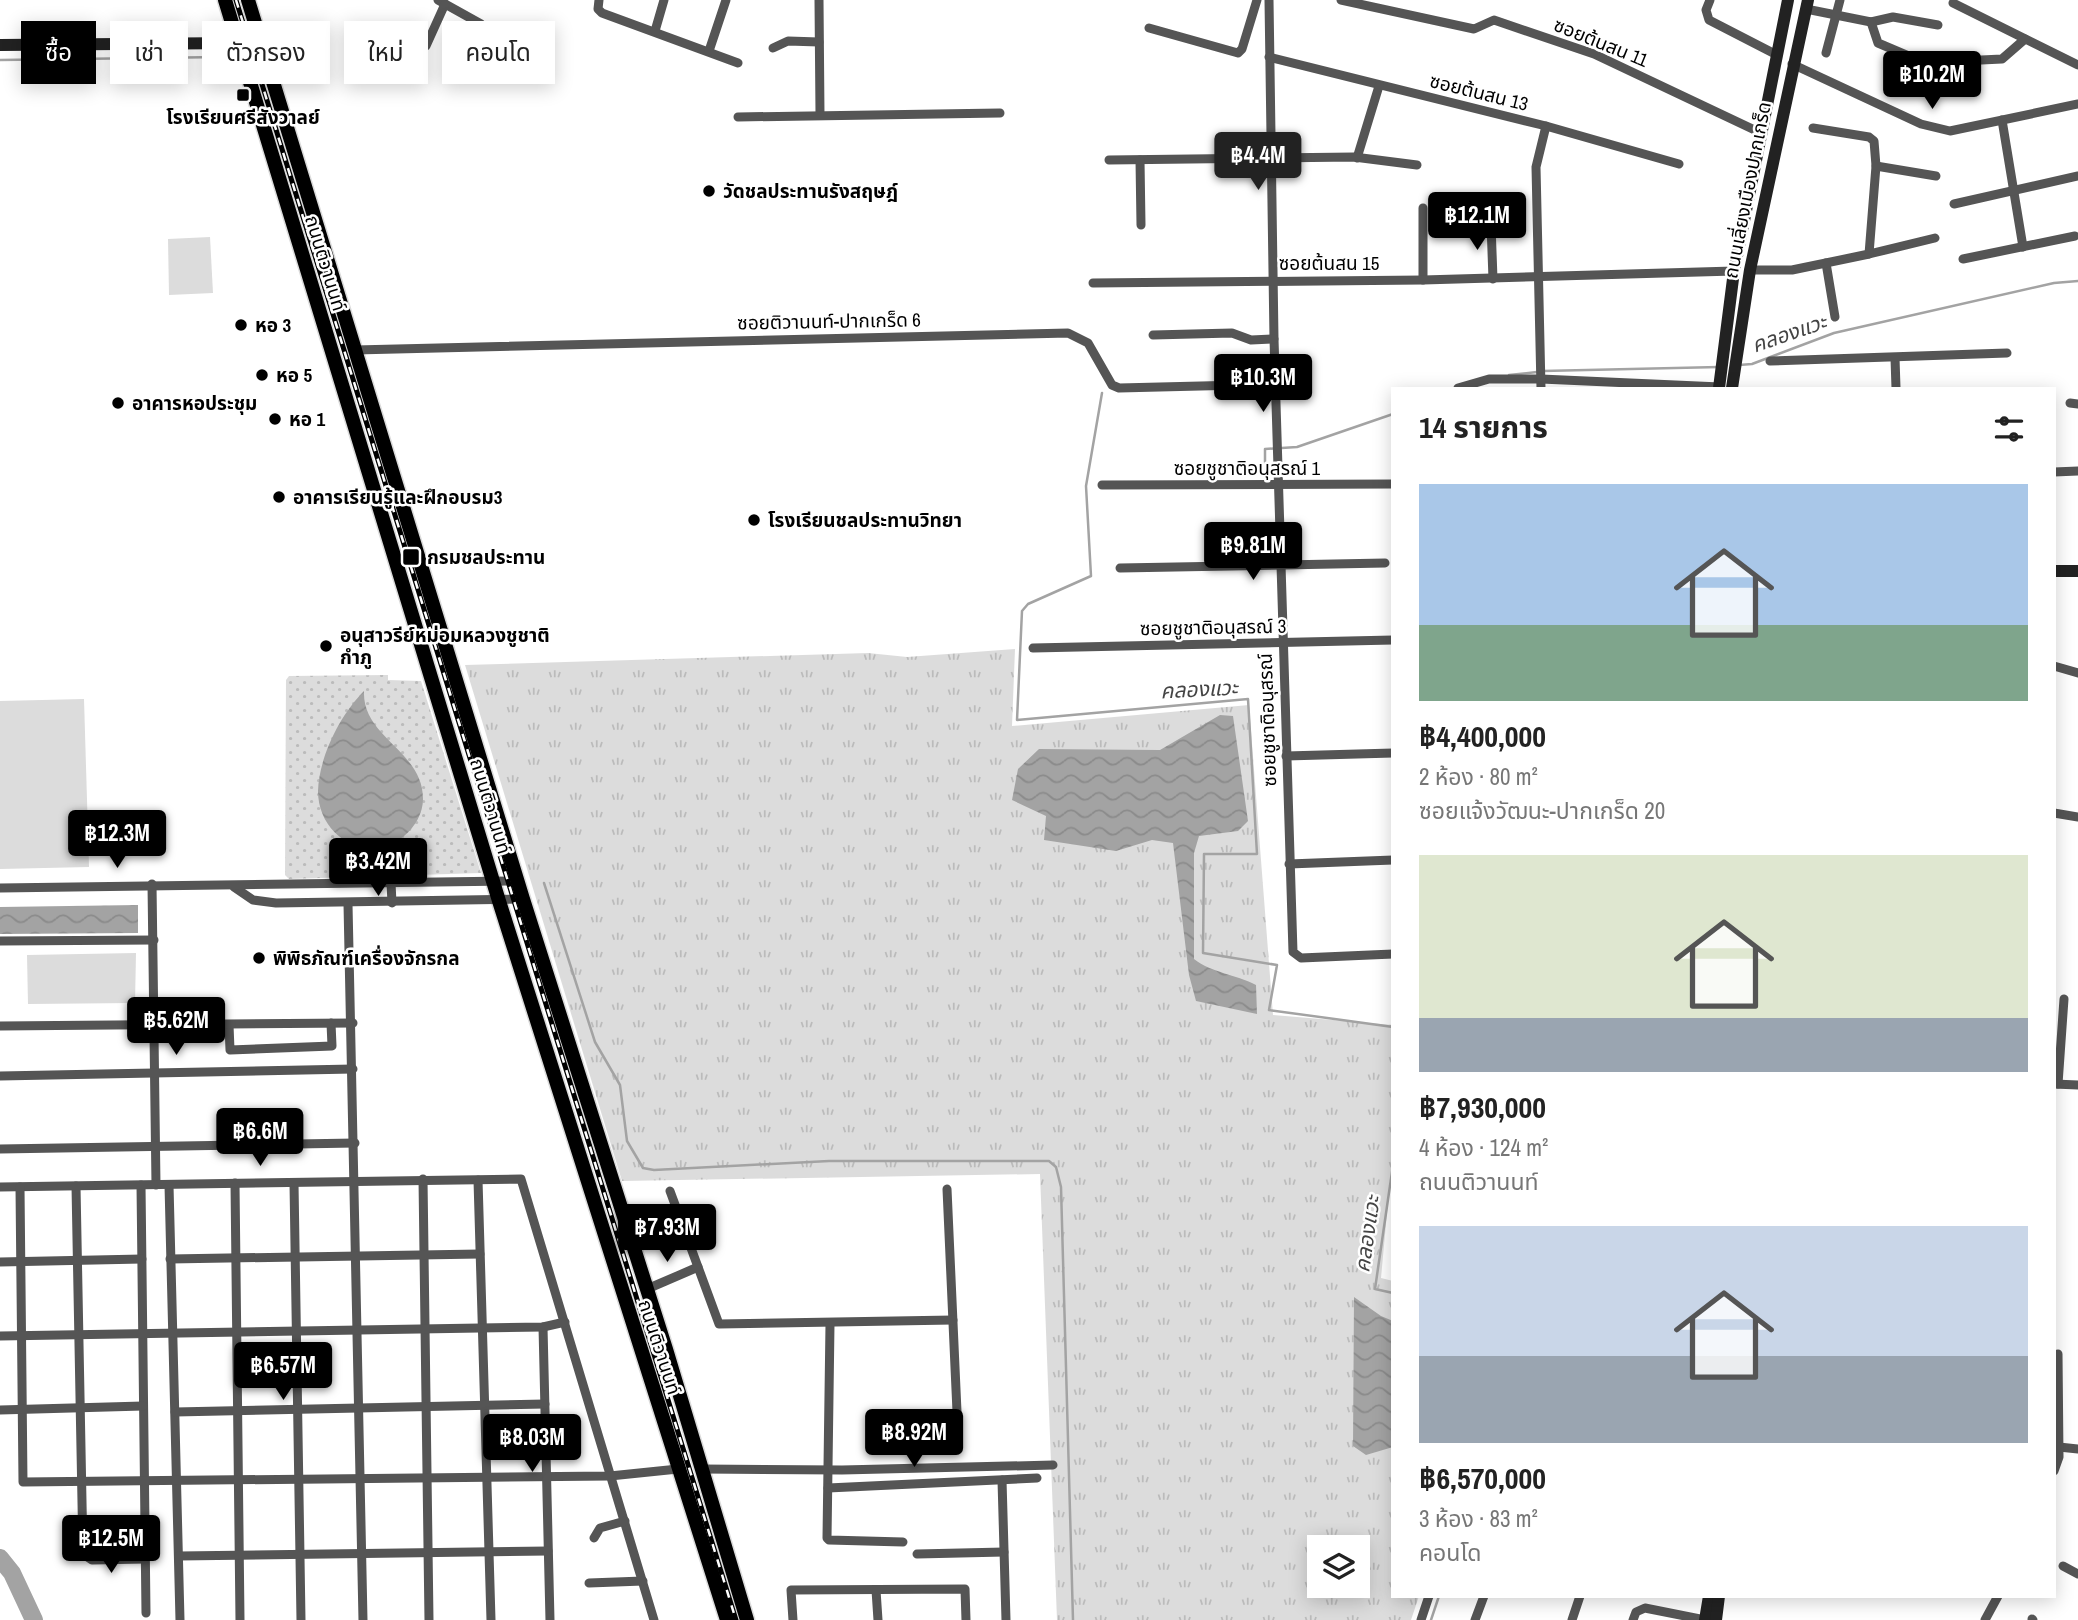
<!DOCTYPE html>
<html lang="th">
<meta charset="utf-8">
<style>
body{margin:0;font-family:"Archivo Narrow","Noto Sans Thai",sans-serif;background:#f2f2f2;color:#222;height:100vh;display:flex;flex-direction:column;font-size:26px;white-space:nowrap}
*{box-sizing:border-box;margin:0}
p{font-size:23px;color:#767676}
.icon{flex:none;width:38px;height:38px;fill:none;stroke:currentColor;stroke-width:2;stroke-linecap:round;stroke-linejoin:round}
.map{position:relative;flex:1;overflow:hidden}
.drawer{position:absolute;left:1391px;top:387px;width:665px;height:1211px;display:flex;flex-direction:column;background:#fff;border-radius:0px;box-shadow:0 4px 18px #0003}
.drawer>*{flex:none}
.guide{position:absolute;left:21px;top:21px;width:665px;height:63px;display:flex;gap:14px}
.buttons{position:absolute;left:1307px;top:1535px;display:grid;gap:14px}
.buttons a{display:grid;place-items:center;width:63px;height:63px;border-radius:0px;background:#fff;box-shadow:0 4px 18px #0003;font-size:35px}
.price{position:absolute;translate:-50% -60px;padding:0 16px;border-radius:7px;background:#000;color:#fff;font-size:23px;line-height:46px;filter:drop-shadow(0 2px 4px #0008)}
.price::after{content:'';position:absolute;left:50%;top:42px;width:21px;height:16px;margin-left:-10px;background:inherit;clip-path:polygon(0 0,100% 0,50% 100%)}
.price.current{background:#222;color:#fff}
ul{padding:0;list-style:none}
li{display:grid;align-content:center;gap:14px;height:371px;padding:0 28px}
li span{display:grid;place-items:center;height:217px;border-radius:0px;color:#555}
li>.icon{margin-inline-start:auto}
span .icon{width:126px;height:126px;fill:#fffc;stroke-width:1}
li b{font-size:30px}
h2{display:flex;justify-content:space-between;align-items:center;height:84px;padding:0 28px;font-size:30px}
.chip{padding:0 24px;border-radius:0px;background:#fff;box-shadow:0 4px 18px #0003;font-size:24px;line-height:63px}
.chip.current{background:#000;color:#fff}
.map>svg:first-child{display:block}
</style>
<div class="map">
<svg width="2078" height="1620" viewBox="0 0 2078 1620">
<defs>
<pattern id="grass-tufts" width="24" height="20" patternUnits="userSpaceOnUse" patternTransform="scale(1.75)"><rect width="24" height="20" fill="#dcdcdc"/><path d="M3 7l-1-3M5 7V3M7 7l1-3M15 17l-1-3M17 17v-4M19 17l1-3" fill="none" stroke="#bbb"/></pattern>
<pattern id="park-dots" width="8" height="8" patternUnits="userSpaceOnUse" patternTransform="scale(1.75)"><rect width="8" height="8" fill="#dcdcdc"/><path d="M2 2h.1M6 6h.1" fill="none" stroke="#bbb" stroke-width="1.8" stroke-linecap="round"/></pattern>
<pattern id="water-waves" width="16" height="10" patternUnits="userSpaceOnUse" patternTransform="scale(1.75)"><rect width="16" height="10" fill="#a3a3a3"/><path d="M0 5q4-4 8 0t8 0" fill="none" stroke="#8b8b8b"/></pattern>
</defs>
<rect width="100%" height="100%" fill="#fff"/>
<path fill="url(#grass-tufts)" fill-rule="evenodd" d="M 1015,649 L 1012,726 L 1249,705 L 1273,1015 L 1393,1025 L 1393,1148 L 1381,1278 L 1393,1281 L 1393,1596 L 1419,1596 L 1411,1620 L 1057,1620 L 1040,1174 L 622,1181 L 465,665 L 868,653 L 907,657 ZM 1320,1547 L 1358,1547 L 1358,1586 L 1320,1586 Z"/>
<path fill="url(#park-dots)" d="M 388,675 L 388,680 L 421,681 L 481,873 L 289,879 L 285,875 L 286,680 L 289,676 Z"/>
<g fill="#dcdcdc">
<path d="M 210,237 L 213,293 L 169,295 L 168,239 Z"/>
<path d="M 84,699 L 89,867 L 0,869 L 0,701 Z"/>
<path d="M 136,953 L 135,1003 L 28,1004 L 27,955 Z"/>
</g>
<g fill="url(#water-waves)">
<path d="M 364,691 C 362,738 423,750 423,799 C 423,813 415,827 404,836 C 368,866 318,837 318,791 C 319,757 340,715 364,691 Z"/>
<path d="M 1220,715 L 1233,716 L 1248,821 L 1238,831 L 1199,836 L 1194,853 L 1194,959 C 1212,973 1235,974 1256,985 L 1257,1014 L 1196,1001 L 1189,975 L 1173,843 L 1152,840 L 1116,851 L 1044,840 L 1046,816 L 1012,800 L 1018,769 L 1039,749 L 1160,750 Z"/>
<path d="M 138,905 L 138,933 L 0,934 L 0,907 Z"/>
<path d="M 1354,1297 L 1381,1316 L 1393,1321 L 1393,1447 L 1366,1455 L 1353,1446 Z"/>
</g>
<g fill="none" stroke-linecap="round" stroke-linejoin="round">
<g stroke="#a3a3a3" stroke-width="2.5">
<path d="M 0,60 L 222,57"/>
<path d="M 1739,365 L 1752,364 L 1834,333 L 2054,283 L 2078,281"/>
<path d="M 1543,371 L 1719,367"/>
<path d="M 1509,375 L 1537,372"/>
<path d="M 1102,393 L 1086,486 L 1091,576 L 1028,604 L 1022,611 L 1017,720 L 1248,699 L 1257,854 L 1204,854 L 1203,953 L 1277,965 L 1269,1010 L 1393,1027"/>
<path d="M 1265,475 L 1265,449 L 1297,447 L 1393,414"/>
<path d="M 544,883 L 595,1042 L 620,1085 L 627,1141 L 643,1168 L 654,1170 L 829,1161 L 1049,1161 L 1056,1167 L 1061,1187 L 1073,1620"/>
<path d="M 1393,1165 L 1375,1289 L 1393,1293"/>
<path d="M 1431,1620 L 1439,1596"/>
</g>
<path stroke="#a3a3a3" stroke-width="18" d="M 0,1558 L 12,1573 L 34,1620"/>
<defs>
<g id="primary">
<path d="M 225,0 L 499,901 L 727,1620"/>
<path d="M 248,0 L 523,899 L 666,1349 L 747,1620"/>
</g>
</defs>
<use href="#primary" stroke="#dbdbdb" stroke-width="17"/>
<g stroke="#555" stroke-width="9">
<path d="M 438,0 L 481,24"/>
<path d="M 599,0 L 598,9 L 602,13 L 738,63"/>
<path d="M 819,0 L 820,114"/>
<path d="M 1269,0 L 1274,339 L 1293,952 L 1301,958 L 1393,954"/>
<path d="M 1341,0 L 1474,29 L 1494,20 L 1594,54 L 1761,133"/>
<path d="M 1710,0 L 1706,10 L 1709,20 L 1777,55"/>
<path d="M 1953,3 L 2078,65"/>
<path d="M 1806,9 L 1871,22 L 1893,17 L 1938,25"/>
<path d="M 1871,22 L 1878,43 L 1932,66"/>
<path d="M 1149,28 L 1238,53 L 1242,49 L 1257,0"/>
<path d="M 655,31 L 664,0"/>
<path d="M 426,46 L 445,4"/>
<path d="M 773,48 L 788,41 L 819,42"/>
<path d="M 709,51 L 726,0"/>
<path d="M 1826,53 L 1840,0"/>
<path d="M 1269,57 L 1546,126 L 1679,164"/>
<path d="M 1940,62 L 2002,59 L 2025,39"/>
<path d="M 1792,64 L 1921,124 L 1950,131 L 2078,104"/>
<path d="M 738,117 L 1000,113"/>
<path d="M 2002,120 L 2023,247"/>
<path d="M 1357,158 L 1379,86"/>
<path d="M 1109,160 L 1354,157 L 1417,165"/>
<path d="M 1140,160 L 1141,225"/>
<path d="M 1876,166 L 1936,176"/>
<path d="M 1954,204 L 2078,176"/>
<path d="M 1423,208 L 1423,280"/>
<path d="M 1491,224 L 1493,279"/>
<path d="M 1869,254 L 1935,238"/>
<path d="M 1963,259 L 2075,236"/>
<path d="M 1826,263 L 1835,317"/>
<path d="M 1750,270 L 1792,270 L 1869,254 L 1876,166 L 1874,141 L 1869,137 L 1813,128"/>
<path d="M 1093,283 L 1423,280 L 1734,271"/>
<path d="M 1153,335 L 1232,333 L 1251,340 L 1274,339"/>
<path d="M 355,350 L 1068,333 L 1088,343 L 1112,385 L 1119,388 L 1277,384"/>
<path d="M 1895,358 L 1896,388"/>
<path d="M 1770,361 L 2007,353"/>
<path d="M 1458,388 L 1489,379 L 1541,379 L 1720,387"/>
<path d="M 1541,388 L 1536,167 L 1546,126"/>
<path d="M 2070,403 L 2078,404"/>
<path d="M 2054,472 L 2078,471"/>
<path d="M 1102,485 L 1393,484"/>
<path d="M 1120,568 L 1385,563"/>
<path d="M 1033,648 L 1393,640"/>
<path d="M 2054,666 L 2078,673"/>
<path d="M 1286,756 L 1393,753"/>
<path d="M 2054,813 L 2078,817"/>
<path d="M 1289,864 L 1393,860"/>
<path d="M 391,883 L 392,903"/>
<path d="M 152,884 L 156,1185"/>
<path d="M 234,887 L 253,900 L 276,903 L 523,899"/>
<path d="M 0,888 L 519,881"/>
<path d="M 348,904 L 363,1620"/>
<path d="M 0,941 L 154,940"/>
<path d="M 229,1025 L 230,1050 L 332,1046 L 331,1023"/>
<path d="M 0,1026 L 353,1023"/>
<path d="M 0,1076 L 353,1069"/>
<path d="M 2054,1084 L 2078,1085"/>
<path d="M 2058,1084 L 2064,999"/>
<path d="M 0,1149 L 355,1143"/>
<path d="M 423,1179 L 429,1620"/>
<path d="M 478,1180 L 491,1620"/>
<path d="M 235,1183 L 240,1620"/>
<path d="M 294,1183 L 301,1620"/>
<path d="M 141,1185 L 146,1613"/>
<path d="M 169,1185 L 180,1620"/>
<path d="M 76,1186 L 83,1554 L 92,1560 L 145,1559"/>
<path d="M 0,1187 L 521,1179 L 654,1620"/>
<path d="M 20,1187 L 23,1482 L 610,1476 L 678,1469"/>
<path d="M 947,1189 L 958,1434"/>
<path d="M 670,1191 L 719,1324 L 953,1320"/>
<path d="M 170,1259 L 480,1254"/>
<path d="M 0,1262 L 142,1259"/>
<path d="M 647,1289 L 698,1267"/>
<path d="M 830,1324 L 827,1538 L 829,1540 L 903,1542"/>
<path d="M 543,1327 L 550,1620"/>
<path d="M 0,1336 L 543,1327 L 565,1322"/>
<path d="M 0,1410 L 143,1406"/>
<path d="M 175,1412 L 545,1404"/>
<path d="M 2059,1447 L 2078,1449"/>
<path d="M 702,1469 L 842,1470 L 1053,1465"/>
<path d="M 2054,1471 L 2059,1457 L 2058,1354"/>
<path d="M 1002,1480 L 1006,1620"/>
<path d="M 828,1488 L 1037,1478"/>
<path d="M 594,1538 L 600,1528 L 625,1521"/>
<path d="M 917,1554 L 1004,1552"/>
<path d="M 179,1556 L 548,1551"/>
<path d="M 2063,1566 L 2078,1574"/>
<path d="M 589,1583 L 643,1581"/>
<path d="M 876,1590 L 878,1620"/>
<path d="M 2032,1619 L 2033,1620"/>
<path d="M 793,1620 L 791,1590 L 965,1589 L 966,1620"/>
<path d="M 1421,1620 L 1429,1596"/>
<path d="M 1475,1620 L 1484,1596"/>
<path d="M 1572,1620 L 1580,1596"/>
<path d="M 1633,1620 L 1636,1612 L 1645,1608 L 1705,1620"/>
<path d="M 1985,1620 L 1998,1596"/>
</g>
<g stroke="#222" stroke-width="12">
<path d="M 0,45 L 239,43"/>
<path d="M 1719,388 L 1734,271 L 1788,0"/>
<path d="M 1732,388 L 1750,270 L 1808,0"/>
<path d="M 2054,571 L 2078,571"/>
<path d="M 1705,1620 L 1709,1596"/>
<path d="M 1716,1620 L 1719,1596"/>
</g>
<use href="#primary" stroke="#000" stroke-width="14"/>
<defs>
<path id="rail" d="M 236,0 L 736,1620"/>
</defs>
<use href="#rail" stroke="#000" stroke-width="5"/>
<use href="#rail" stroke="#fff" stroke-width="2.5" stroke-dasharray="8" stroke-linecap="butt"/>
</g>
<g fill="#000" stroke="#fff" stroke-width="2.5">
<rect x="236" y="88" width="14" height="14" rx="3.5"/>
<circle cx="709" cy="191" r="7"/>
<circle cx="241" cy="325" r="7"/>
<circle cx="262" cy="375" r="7"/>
<circle cx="118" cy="403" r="7"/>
<circle cx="275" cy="419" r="7"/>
<circle cx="279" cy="497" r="7"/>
<circle cx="754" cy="520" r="7"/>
<rect x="402" y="548" width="18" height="18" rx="3.5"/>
<circle cx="326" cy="646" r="7"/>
<circle cx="259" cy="958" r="7"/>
</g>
<g text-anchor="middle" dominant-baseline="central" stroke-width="5" stroke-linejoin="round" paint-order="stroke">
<g font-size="19" fill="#000" stroke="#fff">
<text transform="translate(1601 42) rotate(22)">ซอยต้นสน 11</text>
<text transform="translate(1479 92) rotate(14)">ซอยต้นสน 13</text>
<text transform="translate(1747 190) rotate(-79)">ถนนเลี่ยงเมืองปากเกร็ด</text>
<text transform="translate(326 263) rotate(73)">ถนนติวานนท์</text>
<text x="1329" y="263">ซอยต้นสน 15</text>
<text transform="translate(829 321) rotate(-1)">ซอยติวานนท์-ปากเกร็ด 6</text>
<text x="1247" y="468">ซอยชูชาติอนุสรณ์ 1</text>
<text transform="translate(1213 627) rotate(-1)">ซอยชูชาติอนุสรณ์ 3</text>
<text transform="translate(1267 720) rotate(-92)">ซอยชูชาติอนุสรณ์</text>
<text transform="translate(491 806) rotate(73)">ถนนติวานนท์</text>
<text transform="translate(660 1347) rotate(72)">ถนนติวานนท์</text>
</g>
<g font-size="19" font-weight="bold" fill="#000" stroke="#fff" text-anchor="start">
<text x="243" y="117" text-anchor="middle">โรงเรียนศรีสังวาลย์</text>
<text x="723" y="191">วัดชลประทานรังสฤษฎ์</text>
<text x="255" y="325">หอ 3</text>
<text x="276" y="375">หอ 5</text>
<text x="132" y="403">อาคารหอประชุม</text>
<text x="289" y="419">หอ 1</text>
<text x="293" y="497">อาคารเรียนรู้และฝึกอบรม3</text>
<text x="768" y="520">โรงเรียนชลประทานวิทยา</text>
<text x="427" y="557">กรมชลประทาน</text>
<text x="340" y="635">อนุสาวรีย์หม่อมหลวงชูชาติ<tspan x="340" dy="22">กำภู</tspan></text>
<text x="273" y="958">พิพิธภัณฑ์เครื่องจักรกล</text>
</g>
<g font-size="21" font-style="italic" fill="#444" stroke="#fff">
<text transform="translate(1789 333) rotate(-19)">คลองแวะ</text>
<text transform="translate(1199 689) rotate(-3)">คลองแวะ</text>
<text transform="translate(1367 1234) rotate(-82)">คลองแวะ</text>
</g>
</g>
</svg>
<div class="buttons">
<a><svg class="icon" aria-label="layers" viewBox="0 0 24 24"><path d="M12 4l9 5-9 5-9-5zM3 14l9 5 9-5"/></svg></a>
</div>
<b class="price" style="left:1932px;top:111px">฿10.2M</b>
<b class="price current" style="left:1258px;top:192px">฿4.4M</b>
<b class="price" style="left:1477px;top:252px">฿12.1M</b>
<b class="price" style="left:1263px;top:414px">฿10.3M</b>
<b class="price" style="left:1253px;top:582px">฿9.81M</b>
<b class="price" style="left:117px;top:870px">฿12.3M</b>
<b class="price" style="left:378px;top:898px">฿3.42M</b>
<b class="price" style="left:176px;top:1057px">฿5.62M</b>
<b class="price" style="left:260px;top:1168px">฿6.6M</b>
<b class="price" style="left:667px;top:1264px">฿7.93M</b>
<b class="price" style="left:283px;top:1402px">฿6.57M</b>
<b class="price" style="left:914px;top:1469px">฿8.92M</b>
<b class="price" style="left:532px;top:1474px">฿8.03M</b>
<b class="price" style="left:111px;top:1575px">฿12.5M</b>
<div class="guide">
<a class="chip current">ซื้อ</a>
<a class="chip">เช่า</a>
<a class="chip">ตัวกรอง</a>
<a class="chip">ใหม่</a>
<a class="chip">คอนโด</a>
</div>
<section class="drawer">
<h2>14 รายการ<svg class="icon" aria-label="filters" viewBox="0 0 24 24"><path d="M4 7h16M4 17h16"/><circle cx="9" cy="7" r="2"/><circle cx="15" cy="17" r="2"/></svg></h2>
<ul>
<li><span style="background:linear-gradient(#a9c7e8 65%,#7fa58c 0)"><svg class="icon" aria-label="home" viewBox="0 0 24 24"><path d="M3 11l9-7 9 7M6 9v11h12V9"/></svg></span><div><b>฿4,400,000</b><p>2 ห้อง · 80 m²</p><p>ซอยแจ้งวัฒนะ-ปากเกร็ด 20</p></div></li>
<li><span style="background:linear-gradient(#dfe7d0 75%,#9aa5b1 0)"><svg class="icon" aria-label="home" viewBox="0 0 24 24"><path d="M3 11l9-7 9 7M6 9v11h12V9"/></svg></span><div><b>฿7,930,000</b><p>4 ห้อง · 124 m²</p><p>ถนนติวานนท์</p></div></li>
<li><span style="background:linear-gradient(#c9d6e8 60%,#9aa5b1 0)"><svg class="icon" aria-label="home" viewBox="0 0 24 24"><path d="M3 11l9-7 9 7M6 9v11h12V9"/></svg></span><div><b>฿6,570,000</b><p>3 ห้อง · 83 m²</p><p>คอนโด</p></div></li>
</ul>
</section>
</div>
